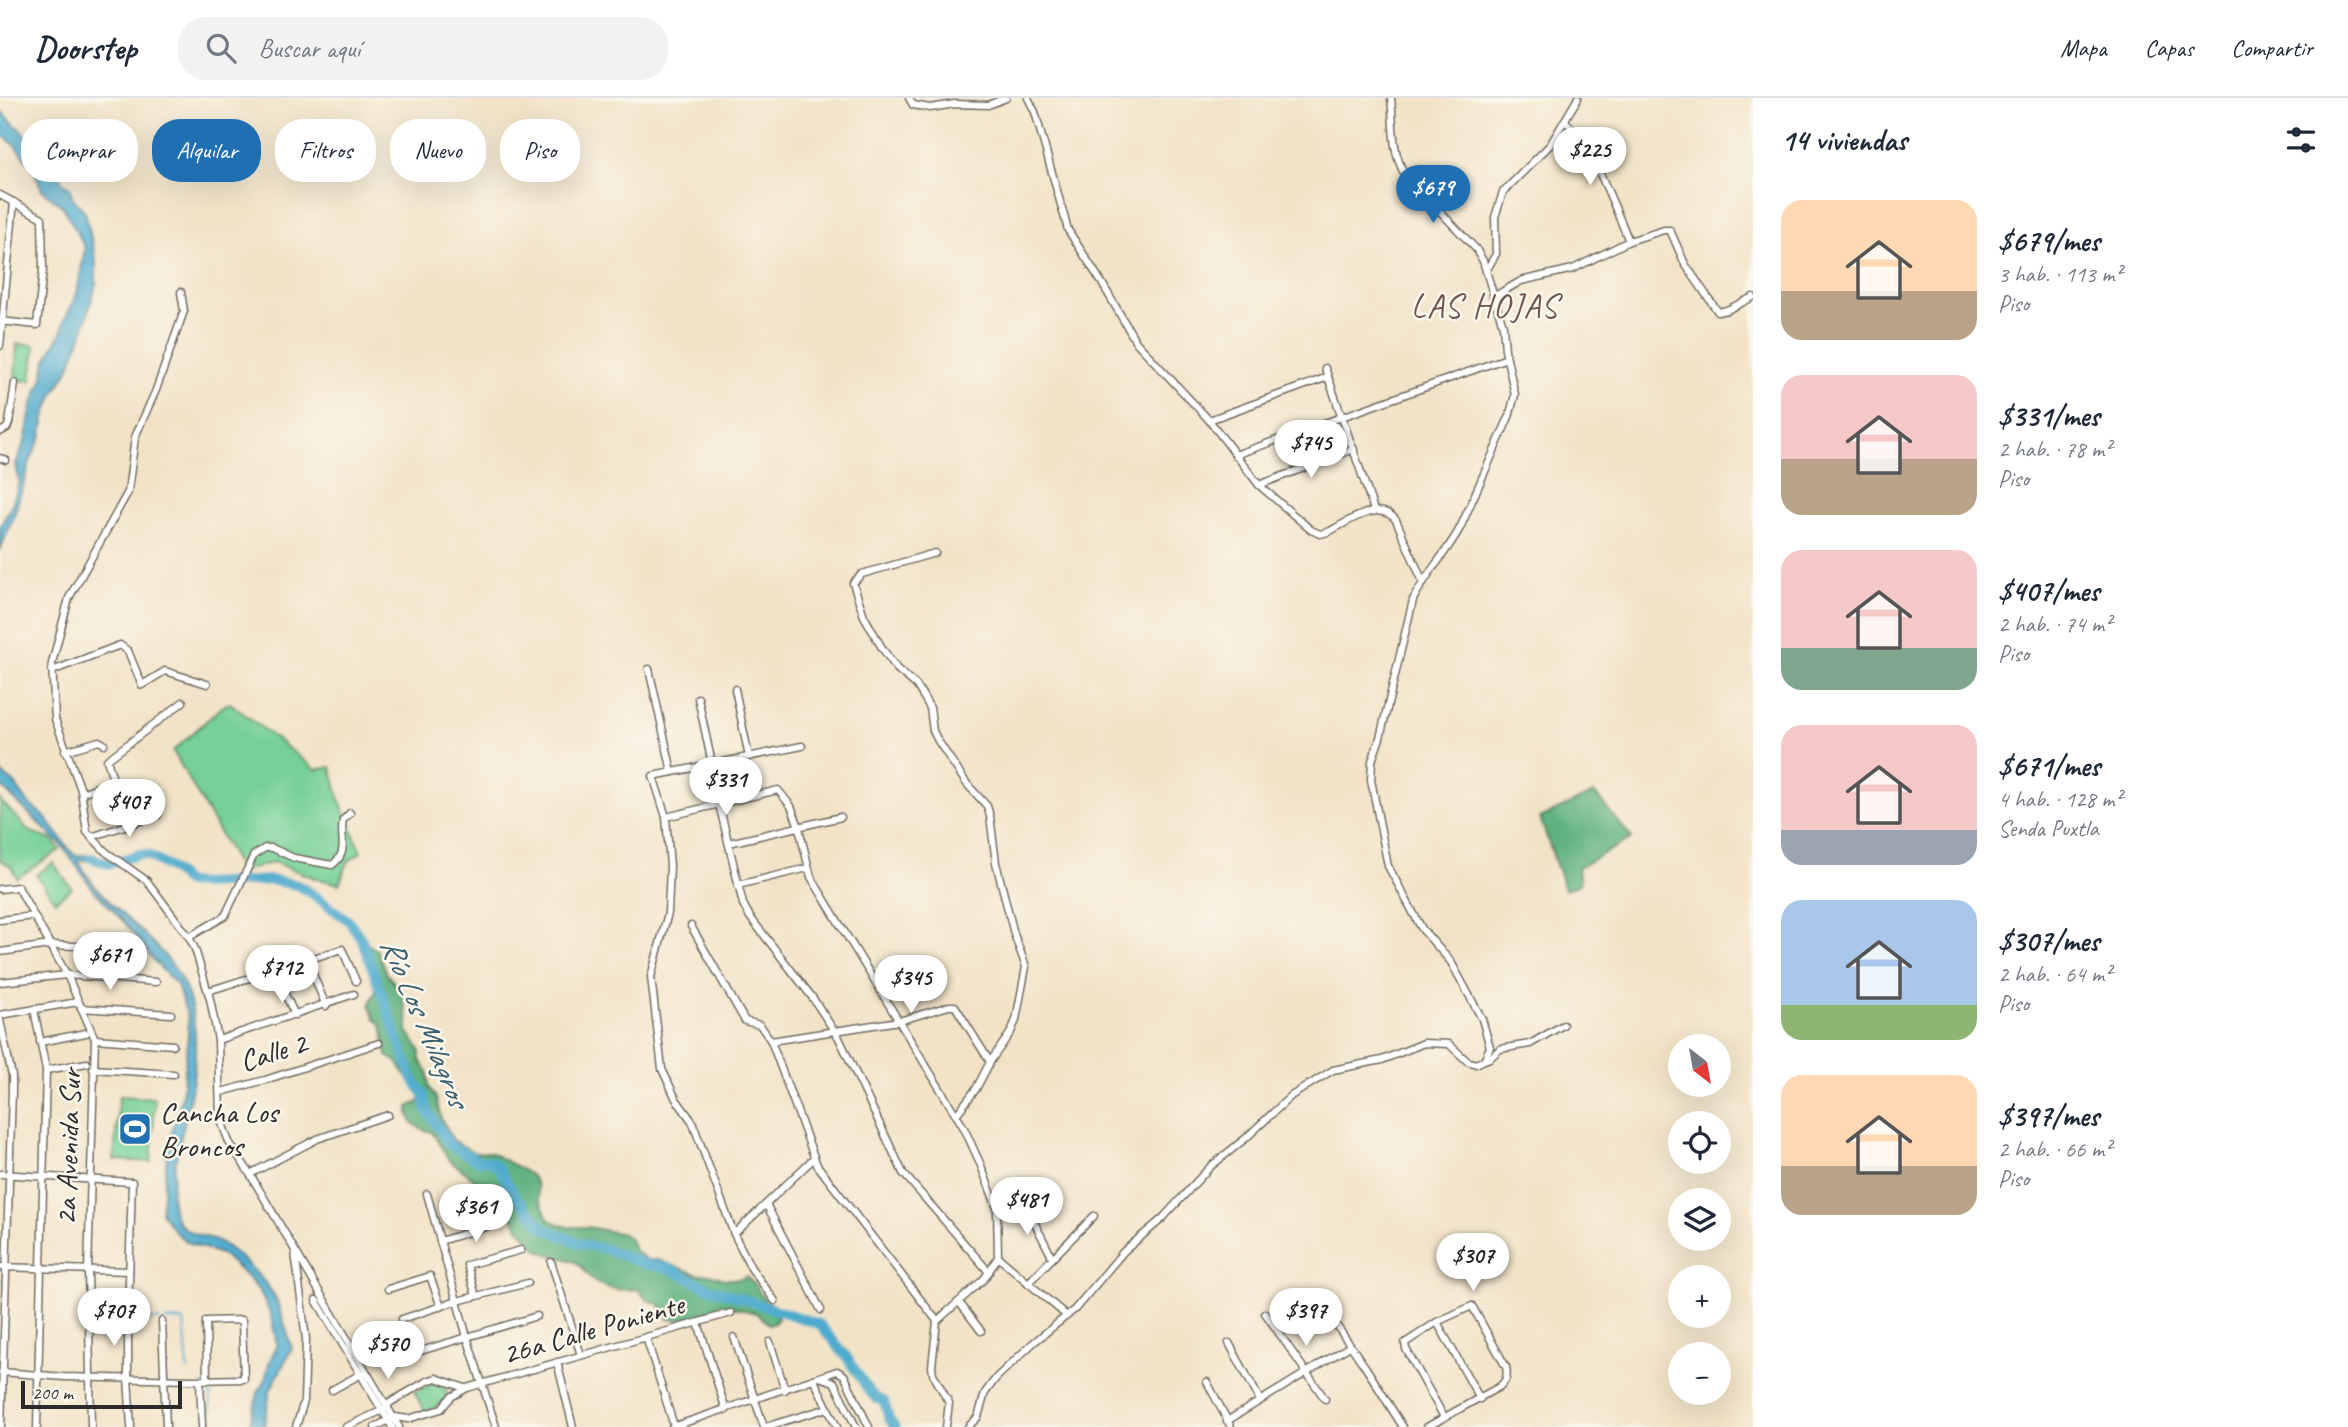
<!DOCTYPE html>
<html lang="es">
<meta charset="utf-8">
<style>
body{margin:0;font-family:Caveat,sans-serif;background:#f2f2f3;color:#1f2937;height:100vh;display:flex;flex-direction:column;font-size:26px;white-space:nowrap}
*{box-sizing:border-box;margin:0}
p{font-size:23px;color:#747a83}
.icon{flex:none;width:38px;height:38px;fill:none;stroke:currentColor;stroke-width:2;stroke-linecap:round;stroke-linejoin:round}
.map{position:relative;flex:1;overflow:hidden}
.side{display:flex;flex-direction:column;background:#fff;width:595px}
.side>*{flex:none}
.top-card{position:absolute;left:21px;top:21px;width:665px;height:63px;display:flex;gap:14px}
.needle{width:46px;rotate:149deg}
.fabs{position:absolute;left:1668px;top:936px;display:grid;gap:14px}
.fabs a{display:grid;place-items:center;width:63px;height:63px;border-radius:50%;background:#fff;box-shadow:0 7px 28px #0002;font-size:35px}
.scale{position:absolute;left:21px;bottom:18px;width:161px;box-sizing:border-box;padding-left:7px;border:4px solid #2b2b2b;border-top:0;font-size:19px;line-height:24px;white-space:nowrap;color:#2b2b2b;-webkit-text-stroke:5px #fbf7ec;paint-order:stroke}
.price{position:absolute;translate:-50% -60px;padding:0 16px;border-radius:24px;background:#fff;color:#222;font-size:23px;line-height:46px;filter:drop-shadow(0 2px 4px #0008)}
.price::after{content:'';position:absolute;left:50%;top:42px;width:21px;height:16px;margin-left:-10px;background:inherit;clip-path:polygon(0 0,100% 0,50% 100%)}
.price.active{background:#1f6fb2;color:#fff}
ul{padding:0;list-style:none}
li{display:flex;align-items:center;gap:21px;height:175px;padding:0 28px}
li span{display:grid;place-items:center;flex:none;width:196px;height:140px;border-radius:21px;color:#555}
li>.icon{margin-inline-start:auto}
span .icon{width:84px;height:84px;fill:#fffc;stroke-width:1}
li b{font-size:30px}
h2{display:flex;justify-content:space-between;align-items:center;height:84px;padding:0 28px;font-size:30px}
.tag{padding:0 24px;border-radius:28px;background:#fff;box-shadow:0 7px 28px #0002;font-size:24px;line-height:63px}
.tag.active{background:#1f6fb2;color:#fff}
header{display:flex;align-items:center;gap:42px;box-sizing:border-box;height:98px;padding:0 35px;background:#fff;border-bottom:2px solid #e0e1e3}
header strong{font-size:33px}
nav{display:flex;gap:38px;margin-inline-start:auto;font-size:24px}
.search{width:490px;height:63px;background:#f2f2f3;display:flex;align-items:center;gap:18px;box-sizing:border-box;padding:0 24px;border-radius:28px;color:#747a83;font-size:26px}
main{display:flex;flex:1;min-height:0}
.map>svg:first-child{display:block}
</style>
<header>
<strong>Doorstep</strong>
<div class="search"><svg class="icon" aria-label="search" viewBox="0 0 24 24"><circle cx="10" cy="10" r="6"/><path d="M15 15l6 6"/></svg>Buscar aquí</div>
<nav><a>Mapa</a><a>Capas</a><a>Compartir</a></nav>
</header>
<main>
<div class="map">
<svg width="1753" height="1329" viewBox="0 0 1753 1329">
<rect width="100%" height="100%" fill="#fbf7ec"/>
<filter id="ink" filterUnits="userSpaceOnUse"><feTurbulence type="fractalNoise" baseFrequency=".0143" numOctaves="2"/><feDisplacementMap in="SourceGraphic" scale="14" xChannelSelector="R" yChannelSelector="G"/><feConvolveMatrix kernelMatrix="1 2 1 2 8 2 1 2 1" color-interpolation-filters="sRGB"/></filter>
<filter id="wash" filterUnits="userSpaceOnUse"><feTurbulence type="fractalNoise" baseFrequency=".00686" numOctaves="4" result="noise"/><feDisplacementMap in="SourceGraphic" scale="28" xChannelSelector="R" yChannelSelector="G"/><feGaussianBlur stdDeviation="1.57" result="paint"/><feColorMatrix in="noise" values="0 0 0 0 0 0 0 0 0 0 0 0 0 0 0 0 0 1.4 0 .05"/><feComposite in="paint" operator="in"/></filter>
<g filter="url(#wash)">
<rect width="100%" height="100%" fill="#f2e3c7"/>
<g fill="#76d097" stroke="#507e61" stroke-width="2">
<path d="M 17,246 L 35,247 L 31,283 L 15,282 Z"/>
<path d="M 230,605 L 316,672 L 331,669 L 340,703 L 361,754 L 348,764 L 339,786 L 315,780 L 274,764 L 241,773 L 173,653 L 223,608 Z"/>
<path d="M 0,702 L 29,733 L 52,742 L 60,752 L 17,780 L 11,768 L 0,762 Z"/>
<path d="M 53,765 L 72,790 L 55,803 L 36,777 Z"/>
<path d="M 119,998 L 155,1000 L 151,1064 L 114,1062 Z"/>
<path d="M 437,1283 L 447,1293 C 447,1306 436,1310 425,1313 L 414,1294 Z"/>
</g>
<g fill="#60b280" stroke="#466e56" stroke-width="2">
<path d="M 1594,695 L 1632,740 L 1578,770 L 1580,786 L 1565,792 L 1540,720 Z"/>
<path d="M 369,847 L 377,852 L 386,875 L 401,893 L 408,923 L 407,933 L 420,952 L 420,962 L 428,975 L 429,989 L 436,1000 L 441,1020 L 453,1042 L 475,1055 L 490,1054 L 531,1077 L 537,1087 L 539,1101 L 549,1122 L 567,1129 L 588,1129 L 623,1136 L 629,1140 L 636,1154 L 648,1162 L 658,1162 L 699,1177 L 710,1176 L 724,1181 L 741,1181 L 746,1178 C 758,1187 758,1194 765,1202 C 773,1209 776,1210 778,1221 L 773,1226 L 769,1226 L 756,1215 L 721,1206 C 703,1216 690,1224 668,1221 L 659,1206 L 647,1202 L 638,1191 C 621,1193 600,1192 588,1177 C 584,1173 583,1168 577,1165 C 566,1159 552,1159 541,1153 C 530,1148 510,1117 505,1106 C 502,1098 503,1092 498,1085 L 484,1093 L 473,1080 L 449,1062 L 432,1034 C 418,1031 407,1025 409,1009 L 420,1003 L 421,998 L 396,963 L 387,958 L 382,927 L 375,921 L 369,907 L 376,892 L 364,855 Z"/>
</g>
<g fill="#4fabcd" stroke="#3d6b7c" stroke-width="2">
<path d="M 0,12 L 54,65 L 62,84 L 70,89 L 72,99 L 85,114 L 96,161 L 96,186 L 83,233 L 69,271 L 54,295 L 45,319 L 42,337 L 31,361 L 14,418 L 0,452 L 0,429 L 13,404 L 19,384 L 16,366 L 26,340 L 31,310 L 43,279 L 46,262 L 61,235 L 64,223 L 77,196 L 85,150 L 63,109 L 42,92 L 34,73 L 14,46 L 0,36 Z"/>
<path d="M 0,674 L 15,686 L 29,706 L 44,718 L 74,757 L 94,757 L 101,763 L 78,762 C 105,817 177,844 191,908 C 197,934 196,961 192,988 C 188,1020 163,1090 175,1118 C 184,1140 207,1135 223,1146 C 239,1157 266,1182 275,1199 C 282,1215 286,1233 292,1250 L 270,1293 L 264,1329 L 249,1329 L 259,1292 L 264,1286 L 270,1262 L 277,1248 L 271,1217 L 259,1192 L 248,1180 L 223,1157 L 187,1144 L 175,1134 L 161,1114 L 168,1047 L 182,998 L 188,936 L 188,920 L 177,887 L 156,865 L 125,825 L 93,791 L 63,749 L 0,687 Z"/>
</g>
<g fill="none" stroke-linecap="round" stroke-linejoin="round">
<g stroke="#4fabcd" stroke-width="2">
<path d="M 0,1181 L 2,1183"/>
<path d="M 93,1218 L 126,1219"/>
<path d="M 131,1222 L 160,1222"/>
<path d="M 166,1222 L 184,1223 L 188,1273"/>
<path d="M 203,1287 L 211,1297 L 211,1329"/>
</g>
<path stroke="#4fabcd" stroke-width="10" d="M 91,760 L 109,766 L 140,756 L 148,757 L 170,770 L 187,785 L 206,786 L 271,782 L 297,787 L 308,793 L 349,823 L 362,842 L 412,979 L 424,997 L 427,1012 L 450,1047 L 479,1063 L 489,1063 L 498,1069 L 517,1100 L 544,1130 L 581,1146 L 602,1150 L 645,1166 L 669,1170 L 704,1188 L 819,1226 L 846,1258 L 869,1293 L 877,1301 L 884,1303 L 889,1321 L 895,1329"/>
</g>
</g>
<g filter="url(#ink)">
<g fill="none" stroke-linecap="round" stroke-linejoin="round">
<defs>
<g id="minor">
<path d="M 909,0 L 913,7 L 930,10 L 955,6 L 988,7 L 1006,0"/>
<path d="M 1028,0 L 1035,14 L 1068,132 L 1102,185 L 1136,244 L 1209,322 L 1259,387 L 1311,432 L 1320,436 L 1328,434 C 1347,425 1378,400 1396,422 L 1423,484"/>
<path d="M 1565,23 C 1593,49 1614,108 1629,143"/>
<path d="M 0,97 L 42,120 L 43,172 L 37,227 L 0,223"/>
<path d="M 1486,173 L 1496,156 L 1495,119 L 1503,94 L 1550,47 L 1578,0"/>
<path d="M 181,194 L 184,213 L 156,292 L 135,339 L 128,394 L 69,500 L 52,565 L 55,621 L 81,692 L 87,734 L 106,754 L 147,783 L 189,839 L 195,851 L 210,901 L 218,942 L 220,1020 L 229,1044 L 250,1076 L 399,1329"/>
<path d="M 1493,199 L 1521,183 L 1573,171 L 1629,143 L 1664,132 L 1670,132 L 1685,166 L 1718,214 L 1727,212 L 1753,199"/>
<path d="M 0,248 L 14,104"/>
<path d="M 1325,270 L 1374,412"/>
<path d="M 1209,322 L 1328,279"/>
<path d="M 0,334 L 7,330 L 9,325 L 15,285"/>
<path d="M 1235,357 L 1507,260"/>
<path d="M 0,360 L 6,362"/>
<path d="M 1259,387 L 1354,351"/>
<path d="M 935,455 L 862,476 L 853,485 L 864,518 L 882,550 L 897,571 L 916,587 L 923,598 L 930,610 L 933,633 L 938,643 L 967,686 L 987,708 L 990,718 L 996,765 L 1014,836 L 1026,869 L 1016,922 L 1011,934 L 990,964"/>
<path d="M 649,571 L 672,674"/>
<path d="M 52,573 L 120,547 L 128,553 L 142,587 L 165,573 L 207,586"/>
<path d="M 735,591 L 749,659"/>
<path d="M 698,600 L 712,666"/>
<path d="M 65,653 L 99,643 L 104,646"/>
<path d="M 82,695 L 110,684 L 113,681 L 107,662 L 183,604"/>
<path d="M 719,706 L 743,806 L 750,819 L 812,899 L 839,940 L 903,1075 L 989,1174"/>
<path d="M 666,719 L 778,692 L 791,708 L 798,726 L 811,779 L 964,1030 L 980,1065 L 997,1110 L 998,1159 L 984,1181 L 937,1223 L 932,1268 L 933,1276 L 949,1305 L 946,1329"/>
<path d="M 91,739 L 158,717"/>
<path d="M 729,745 L 841,719"/>
<path d="M 738,787 L 808,770"/>
<path d="M 0,791 L 18,789 L 67,877 L 95,941 L 88,1172 L 91,1329"/>
<path d="M 0,822 L 34,818"/>
<path d="M 691,828 L 745,923 L 760,927 L 771,943 L 817,1067 L 937,1223"/>
<path d="M 189,839 L 225,818 L 254,757 L 265,750 L 272,750 L 294,760 L 332,767 C 350,754 339,741 343,722 L 350,715"/>
<path d="M 0,854 L 50,847 L 127,850"/>
<path d="M 307,862 L 326,908"/>
<path d="M 273,871 L 295,917"/>
<path d="M 0,884 L 67,877 L 156,884"/>
<path d="M 208,893 L 342,851 L 356,883"/>
<path d="M 81,910 L 171,916"/>
<path d="M 34,911 L 46,972 L 37,1329"/>
<path d="M 0,917 L 78,904"/>
<path d="M 0,922 L 12,978 L 12,993 L 1,1329"/>
<path d="M 95,941 L 173,947"/>
<path d="M 218,942 L 354,896"/>
<path d="M 771,943 L 899,923 L 949,908 L 955,908 L 990,964 L 976,991 L 956,1017"/>
<path d="M 40,944 L 86,935"/>
<path d="M 1484,962 L 1490,960 L 1500,951 L 1530,946 L 1563,927"/>
<path d="M 93,971 L 174,976"/>
<path d="M 46,972 L 87,965"/>
<path d="M 221,994 L 265,982 L 379,945"/>
<path d="M 0,1076 L 132,1084 L 128,1217"/>
<path d="M 250,1076 L 317,1041 L 388,1017"/>
<path d="M 427,1096 L 467,1239 L 496,1329"/>
<path d="M 766,1106 L 814,1060"/>
<path d="M 1025,1106 L 1052,1159"/>
<path d="M 734,1136 L 692,1023 L 676,1001 L 662,971 L 651,879 L 668,815 L 670,768 L 666,719 L 653,678 L 802,648"/>
<path d="M 440,1143 L 505,1123"/>
<path d="M 295,1154 L 306,1241 L 304,1303 L 296,1329"/>
<path d="M 998,1159 L 1067,1218"/>
<path d="M 551,1164 L 581,1257"/>
<path d="M 0,1169 L 129,1173"/>
<path d="M 1028,1185 L 1094,1118"/>
<path d="M 388,1191 L 430,1178 L 441,1209"/>
<path d="M 476,1198 L 467,1167 L 521,1152"/>
<path d="M 1316,1198 L 1366,1270 L 1403,1329"/>
<path d="M 316,1202 L 392,1329"/>
<path d="M 775,1203 L 751,1170 L 734,1136 L 766,1106 L 821,1212"/>
<path d="M 959,1204 L 981,1233"/>
<path d="M 1265,1215 L 1325,1301"/>
<path d="M 402,1221 L 457,1203 L 528,1185"/>
<path d="M 128,1222 L 128,1279 L 131,1329"/>
<path d="M 162,1223 L 166,1329"/>
<path d="M 1437,1224 L 1480,1301"/>
<path d="M 698,1225 L 726,1312"/>
<path d="M 646,1239 L 674,1328"/>
<path d="M 734,1239 L 764,1329"/>
<path d="M 770,1244 L 785,1292"/>
<path d="M 1229,1245 L 1260,1302"/>
<path d="M 414,1255 L 537,1218"/>
<path d="M 557,1264 L 573,1329"/>
<path d="M 2,1274 L 64,1279 L 190,1282 L 244,1281 L 242,1222 L 206,1223 L 207,1282"/>
<path d="M 822,1280 L 834,1284 L 856,1329"/>
<path d="M 200,1282 L 202,1329"/>
<path d="M 814,1282 L 837,1329"/>
<path d="M 1207,1284 L 1231,1329"/>
<path d="M 332,1292 L 361,1276"/>
<path d="M 1227,1323 L 1350,1248"/>
<path d="M 346,1329 L 383,1312 L 391,1304 L 427,1283 L 436,1280 L 465,1290"/>
<path d="M 375,1329 L 395,1319 L 408,1321 L 441,1311 L 451,1299 L 467,1290 L 731,1215"/>
<path d="M 672,1329 L 837,1273 L 844,1277 L 869,1329"/>
<path d="M 765,1329 L 828,1310"/>
<path d="M 968,1329 L 978,1319 L 985,1295 L 996,1280 L 1033,1245 L 1075,1211 L 1124,1153 L 1162,1121 L 1210,1069 L 1246,1040 L 1291,998 L 1333,972 L 1382,962 L 1424,945 L 1449,946 L 1467,963 L 1476,966 L 1484,962 L 1490,949 L 1482,921 L 1451,864 L 1422,831 L 1388,768 L 1371,682 L 1372,663 L 1380,640 L 1413,502 C 1426,475 1448,454 1461,428 L 1509,319 L 1515,297 L 1505,252 L 1503,228 L 1483,163 L 1476,151 L 1405,77 C 1391,52 1394,28 1391,0"/>
<path d="M 1427,1329 L 1499,1289 C 1506,1283 1508,1279 1506,1269 L 1472,1208 L 1437,1224 L 1405,1245 L 1406,1251 L 1444,1319"/>
</g>
</defs>
<use href="#minor" stroke="#716b62" stroke-width="9"/>
<use href="#minor" stroke="#fff" stroke-width="6"/>
</g>
</g>
<defs>
<symbol id="stadium-square" viewBox="-11 -11 22 22"><rect x="-9" y="-9" width="18" height="18" rx="4" fill="#1f6fb2" stroke="#fbf7ec"/><path d="M0-5a6.5 5 0 1 0 0 10a6.5 5 0 1 0 0-10ZM-3.5-1.8h7v3.6h-7Z" fill="#fff"/></symbol>
</defs>
<g fill-rule="evenodd">
<use href="#stadium-square" x="116" y="1012" width="38" height="38"/>
</g>
<g text-anchor="middle" dominant-baseline="central" stroke-width="5" stroke-linejoin="round" paint-order="stroke">
<g font-size="30" fill="#2b2b2b" stroke="#fbf7ec">
<text transform="translate(273 954) rotate(-17)">Calle 2</text>
<text transform="translate(68 1049) rotate(-88)">2a Avenida Sur</text>
<text transform="translate(593 1231) rotate(-16)">26a Calle Poniente</text>
</g>
<g font-size="30" fill="#2b2b2b" stroke="#fbf7ec" text-anchor="start">
<text x="160" y="1014">Cancha Los<tspan x="160" dy="34">Broncos</tspan></text>
</g>
<g font-size="32" font-style="italic" fill="#395e6c" stroke="#fbf7ec">
<text transform="translate(425 924) rotate(67)">Río Los Milagros</text>
</g>
<g font-size="33" letter-spacing="2" fill="#71554f" stroke="#fbf7ec">
<text x="1485" y="208">LAS HOJAS</text>
</g>
</g>
</svg>
<div class="fabs">
<a><svg class="needle" viewBox="-14 -14 28 28"><path d="M0-13l5 13h-10z" fill="#e53935"/><path d="M0 13l5-13h-10z" fill="#747a83"/></svg></a>
<a><svg class="icon" aria-label="locate" viewBox="0 0 24 24"><circle cx="12" cy="12" r="6"/><path d="M12 2v4M12 18v4M2 12h4M18 12h4"/></svg></a>
<a><svg class="icon" aria-label="layers" viewBox="0 0 24 24"><path d="M12 4l9 5-9 5-9-5zM3 14l9 5 9-5"/></svg></a>
<a>+</a>
<a>−</a>
</div>
<div class="scale">200 m</div>
<b class="price" style="left:1590px;top:89px">$225</b>
<b class="price active" style="left:1433px;top:127px">$679</b>
<b class="price" style="left:1311px;top:382px">$745</b>
<b class="price" style="left:726px;top:719px">$331</b>
<b class="price" style="left:129px;top:741px">$407</b>
<b class="price" style="left:110px;top:894px">$671</b>
<b class="price" style="left:282px;top:907px">$712</b>
<b class="price" style="left:911px;top:917px">$345</b>
<b class="price" style="left:1027px;top:1139px">$481</b>
<b class="price" style="left:476px;top:1146px">$361</b>
<b class="price" style="left:1473px;top:1195px">$307</b>
<b class="price" style="left:114px;top:1250px">$707</b>
<b class="price" style="left:1306px;top:1250px">$397</b>
<b class="price" style="left:388px;top:1283px">$570</b>
<div class="top-card">
<a class="tag">Comprar</a>
<a class="tag active">Alquilar</a>
<a class="tag">Filtros</a>
<a class="tag">Nuevo</a>
<a class="tag">Piso</a>
</div>
</div>
<section class="side">
<h2>14 viviendas<svg class="icon" aria-label="filters" viewBox="0 0 24 24"><path d="M4 7h16M4 17h16"/><circle cx="9" cy="7" r="2"/><circle cx="15" cy="17" r="2"/></svg></h2>
<ul>
<li><span style="background:linear-gradient(#ffd9b3 65%,#b9a48a 0)"><svg class="icon" aria-label="home" viewBox="0 0 24 24"><path d="M3 11l9-7 9 7M6 9v11h12V9"/></svg></span><div><b>$679/mes</b><p>3 hab. · 113 m²</p><p>Piso</p></div></li>
<li><span style="background:linear-gradient(#f6c9c9 60%,#b9a48a 0)"><svg class="icon" aria-label="home" viewBox="0 0 24 24"><path d="M3 11l9-7 9 7M6 9v11h12V9"/></svg></span><div><b>$331/mes</b><p>2 hab. · 78 m²</p><p>Piso</p></div></li>
<li><span style="background:linear-gradient(#f6c9c9 70%,#7fa58c 0)"><svg class="icon" aria-label="home" viewBox="0 0 24 24"><path d="M3 11l9-7 9 7M6 9v11h12V9"/></svg></span><div><b>$407/mes</b><p>2 hab. · 74 m²</p><p>Piso</p></div></li>
<li><span style="background:linear-gradient(#f6c9c9 75%,#9aa5b1 0)"><svg class="icon" aria-label="home" viewBox="0 0 24 24"><path d="M3 11l9-7 9 7M6 9v11h12V9"/></svg></span><div><b>$671/mes</b><p>4 hab. · 128 m²</p><p>Senda Puxtla</p></div></li>
<li><span style="background:linear-gradient(#a9c7e8 75%,#8fb573 0)"><svg class="icon" aria-label="home" viewBox="0 0 24 24"><path d="M3 11l9-7 9 7M6 9v11h12V9"/></svg></span><div><b>$307/mes</b><p>2 hab. · 64 m²</p><p>Piso</p></div></li>
<li><span style="background:linear-gradient(#ffd9b3 65%,#b9a48a 0)"><svg class="icon" aria-label="home" viewBox="0 0 24 24"><path d="M3 11l9-7 9 7M6 9v11h12V9"/></svg></span><div><b>$397/mes</b><p>2 hab. · 66 m²</p><p>Piso</p></div></li>
</ul>
</section>
</main>
